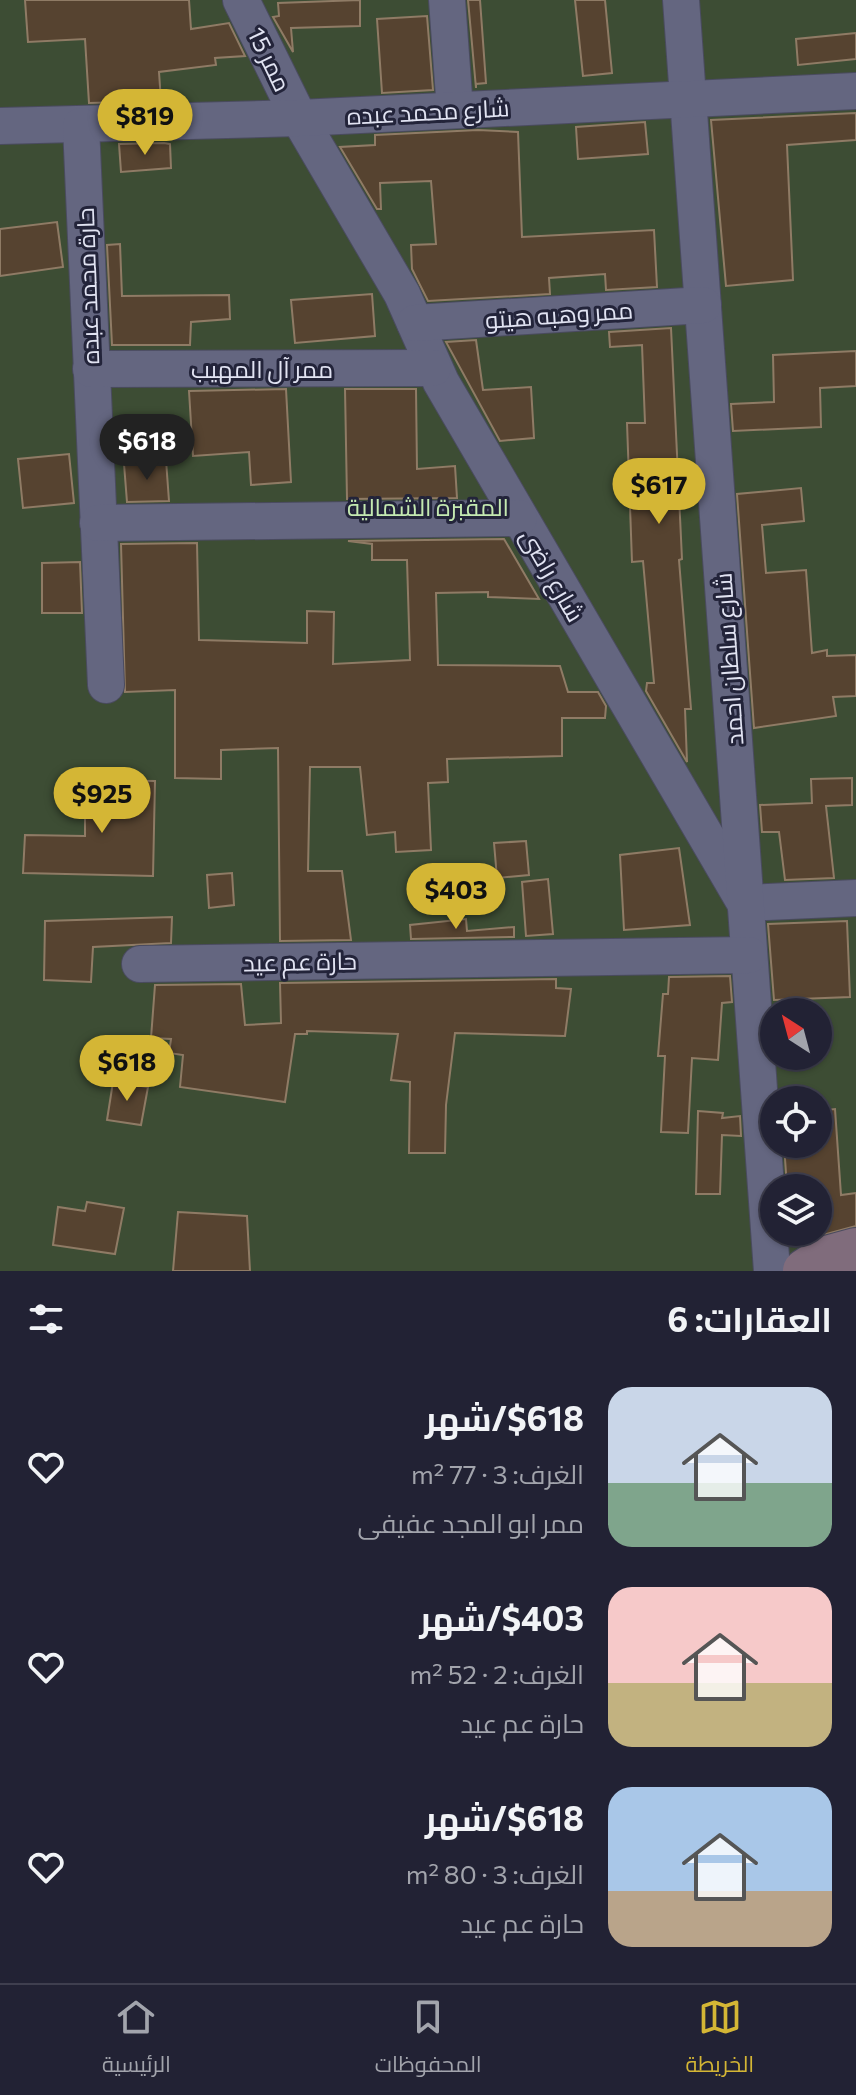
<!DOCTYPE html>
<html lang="ar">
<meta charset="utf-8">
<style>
body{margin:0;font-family:Commissioner,Cairo,sans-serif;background:#2e2f40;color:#f1f3f6;direction:rtl;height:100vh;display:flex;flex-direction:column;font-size:30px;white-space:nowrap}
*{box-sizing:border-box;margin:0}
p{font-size:26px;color:#a2a4ac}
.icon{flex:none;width:44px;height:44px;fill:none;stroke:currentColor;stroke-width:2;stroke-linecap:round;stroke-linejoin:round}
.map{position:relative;height:1271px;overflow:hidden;direction:ltr}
.details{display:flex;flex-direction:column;background:#222234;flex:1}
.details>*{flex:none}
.needle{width:52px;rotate:324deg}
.tools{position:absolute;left:760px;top:998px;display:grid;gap:16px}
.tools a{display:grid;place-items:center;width:72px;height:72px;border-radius:50%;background:#222234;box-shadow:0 2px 6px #0004,0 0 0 2px #3f3f4f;font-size:40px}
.price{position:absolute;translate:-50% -68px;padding:0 18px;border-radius:28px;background:#d4b635;color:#111;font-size:26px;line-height:52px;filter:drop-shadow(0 2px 4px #0008)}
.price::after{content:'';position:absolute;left:50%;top:48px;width:24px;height:18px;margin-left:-12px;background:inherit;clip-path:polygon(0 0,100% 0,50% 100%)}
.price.selected{background:#222;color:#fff}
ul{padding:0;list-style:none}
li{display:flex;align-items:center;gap:24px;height:200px;padding:0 24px}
li span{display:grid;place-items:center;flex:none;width:224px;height:160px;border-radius:24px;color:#555}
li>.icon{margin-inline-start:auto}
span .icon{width:96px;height:96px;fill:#fffc;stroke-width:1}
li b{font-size:34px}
h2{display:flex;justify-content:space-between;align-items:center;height:96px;padding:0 24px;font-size:34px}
.menu{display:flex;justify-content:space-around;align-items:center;height:112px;border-top:2px solid #3f3f4f;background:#222234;font-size:22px;color:#a2a4ac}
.menu a{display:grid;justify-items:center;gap:4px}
.menu .selected{color:#d4b635}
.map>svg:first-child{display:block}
</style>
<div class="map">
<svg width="856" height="1271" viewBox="0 0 856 1271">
<rect width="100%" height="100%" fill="#2d2e45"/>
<path fill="#3d4d34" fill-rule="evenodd" d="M 0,0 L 856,0 L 856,1271 L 0,1271 ZM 774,1012 L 818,1012 L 818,1056 L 774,1056 ZM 774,1100 L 818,1100 L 818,1144 L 774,1144 ZM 774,1188 L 818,1188 L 818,1232 L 774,1232 Z"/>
<g fill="#564330" stroke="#8f7b65" stroke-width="2">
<path d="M 25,0 L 189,0 L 191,29 L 229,23 L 245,56 L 215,58 L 216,65 L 159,72 L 161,101 L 89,103 L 85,39 L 28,42 Z"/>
<path d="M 360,0 L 360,26 L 291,28 L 293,52 L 273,17 L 279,16 L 278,3 Z"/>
<path d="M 468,0 L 480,0 L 486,83 L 476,84 L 476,88 Z"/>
<path d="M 575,0 L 605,0 L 612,73 L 583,76 Z"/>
<path d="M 427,16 L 433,90 L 382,93 L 377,19 Z"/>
<path d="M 856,33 L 856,59 L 798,65 L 796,39 Z"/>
<path d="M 856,113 L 856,140 L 787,145 L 793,280 L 726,286 L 711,120 Z"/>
<path d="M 645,122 L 648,154 L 578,159 L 576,127 Z"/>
<path d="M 478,130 L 518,132 L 522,237 L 654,230 L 657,287 L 606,290 L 605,274 L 549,278 L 550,294 L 428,301 L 412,269 L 411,245 L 436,244 L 431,181 L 380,183 L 381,209 L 377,209 L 340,147 L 375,145 L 375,135 Z"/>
<path d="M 164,143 L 170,144 L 171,168 L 121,172 L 119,144 Z"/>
<path d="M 57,222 L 63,267 L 0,276 L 0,229 Z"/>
<path d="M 120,244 L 122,296 L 229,295 L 230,319 L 191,322 L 190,345 L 112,345 L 107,245 Z"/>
<path d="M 372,294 L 375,336 L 295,343 L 291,300 Z"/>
<path d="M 671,328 L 682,559 L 679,560 L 691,709 L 685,709 L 687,762 L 646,691 L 647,683 L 654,683 L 643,561 L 632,562 L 627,423 L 645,423 L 642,345 L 610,347 L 609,332 Z"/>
<path d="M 476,340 L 483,390 L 531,387 L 534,438 L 500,441 L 446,342 Z"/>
<path d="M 856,351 L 856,386 L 820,388 L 821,427 L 733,431 L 731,404 L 774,402 L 773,355 Z"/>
<path d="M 286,389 L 291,482 L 251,485 L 249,452 L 193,456 L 189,391 Z"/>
<path d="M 345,389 L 416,389 L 417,469 L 455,466 L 457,498 L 347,499 Z"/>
<path d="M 69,454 L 74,503 L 23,508 L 18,459 Z"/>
<path d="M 166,460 L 169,501 L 127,502 L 124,464 Z"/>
<path d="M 801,488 L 804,521 L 762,525 L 766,573 L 806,570 L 812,653 L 827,650 L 827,656 L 856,655 L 856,696 L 833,697 L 836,716 L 754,728 L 737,494 Z"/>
<path d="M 504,539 L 539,599 L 488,597 L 488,592 L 436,593 L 438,665 L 560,666 L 568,692 L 598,692 L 606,706 L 605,718 L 562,718 L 562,756 L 447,759 L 448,782 L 428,783 L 431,850 L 396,852 L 395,832 L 367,835 L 360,767 L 310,767 L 308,871 L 342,871 L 351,940 L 280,941 L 278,748 L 221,750 L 221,779 L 175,778 L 175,690 L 125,692 L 121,544 L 197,543 L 199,640 L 307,643 L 307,611 L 334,612 L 333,664 L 410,660 L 407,560 L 372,560 L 372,544 L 348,541 Z"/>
<path d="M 80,562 L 82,613 L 42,613 L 42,563 Z"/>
<path d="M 852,778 L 852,805 L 826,806 L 834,878 L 785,880 L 779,832 L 762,832 L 760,805 L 812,803 L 811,779 Z"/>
<path d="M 85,780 L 155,781 L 153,876 L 23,873 L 25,835 L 85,836 Z"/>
<path d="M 526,841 L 529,875 L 497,878 L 494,843 Z"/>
<path d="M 679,848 L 690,925 L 624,930 L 620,855 Z"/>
<path d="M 232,873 L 234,905 L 209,908 L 207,875 Z"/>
<path d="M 548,879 L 553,934 L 526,936 L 522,882 Z"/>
<path d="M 172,917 L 171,943 L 93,947 L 91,982 L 44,980 L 45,921 Z"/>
<path d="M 466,919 L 467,931 L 514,927 L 514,937 L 411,939 L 410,925 Z"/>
<path d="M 847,921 L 850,997 L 774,1000 L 768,924 Z"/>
<path d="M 730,976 L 732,1002 L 722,1003 L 718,1060 L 692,1058 L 688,1133 L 661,1132 L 665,1056 L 658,1056 L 663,994 L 668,994 L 669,977 Z"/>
<path d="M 556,979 L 556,988 L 571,989 L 565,1036 L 455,1033 L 446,1105 L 445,1153 L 409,1153 L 410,1082 L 391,1080 L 398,1034 L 307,1031 L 307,1034 L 295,1034 L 285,1102 L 180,1087 L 183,1055 L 169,1053 L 171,1039 L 151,1038 L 155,985 L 241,984 L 245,1025 L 281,1023 L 280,983 Z"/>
<path d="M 113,1082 L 148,1087 L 141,1125 L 107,1120 Z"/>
<path d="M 835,1109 L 841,1195 L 856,1193 L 856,1226 L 808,1239 L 799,1232 L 818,1232 L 818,1188 L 787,1188 L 784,1144 L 818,1144 L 818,1111 Z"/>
<path d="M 698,1111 L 723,1113 L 722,1118 L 740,1116 L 741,1136 L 722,1135 L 720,1194 L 696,1194 Z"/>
<path d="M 87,1202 L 124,1208 L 115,1254 L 53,1245 L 58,1207 L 85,1211 Z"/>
<path d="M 178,1212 L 247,1216 L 250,1271 L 173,1271 Z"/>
</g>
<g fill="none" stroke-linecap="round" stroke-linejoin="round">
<defs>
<g id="street">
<path d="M 241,0 L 299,118 L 402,294 L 441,382 L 745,903 L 856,898"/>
<path d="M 447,0 L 455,110"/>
<path d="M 681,0 L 772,1271"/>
<path d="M 0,126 L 299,118 L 856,91"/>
<path d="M 81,126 L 106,685"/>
<path d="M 415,323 L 703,305"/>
<path d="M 91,369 L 433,368"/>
<path d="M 98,523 L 519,518"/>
<path d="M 140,964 L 749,955"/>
</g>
<path id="secondary" d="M 805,1271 L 823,1259 L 856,1250"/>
</defs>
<use href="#street" stroke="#4a4b5f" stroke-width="38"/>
<use href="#secondary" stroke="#4a4b5f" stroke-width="46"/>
<use href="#street" stroke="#646680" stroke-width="36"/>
<use href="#secondary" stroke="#806c7c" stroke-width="44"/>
</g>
<g text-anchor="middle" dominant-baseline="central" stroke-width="6" stroke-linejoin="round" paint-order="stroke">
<g font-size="24" fill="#e1e3f2" stroke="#23243a">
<text transform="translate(270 59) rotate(64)">ممر 15</text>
<text transform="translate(428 111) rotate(-3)">شارع محمد عبده</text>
<text transform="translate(87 286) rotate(-92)">حارة محمد عبده</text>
<text transform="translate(559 314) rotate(-4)">ممر وهبه هيتو</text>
<text x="262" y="368">ممر آل المهيب</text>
<text transform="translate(553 575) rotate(60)">شارع راضى</text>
<text transform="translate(728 659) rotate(-94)">شارع سلطان احمد</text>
<text transform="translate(300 961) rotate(-1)">حارة عم عيد</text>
</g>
<g font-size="24" fill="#c4e9b1" stroke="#23243a">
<text x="428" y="506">المقبرة الشمالية</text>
</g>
</g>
</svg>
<div class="tools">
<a><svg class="needle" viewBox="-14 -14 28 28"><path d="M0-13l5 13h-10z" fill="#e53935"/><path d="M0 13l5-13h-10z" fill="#a2a4ac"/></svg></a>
<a><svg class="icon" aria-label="locate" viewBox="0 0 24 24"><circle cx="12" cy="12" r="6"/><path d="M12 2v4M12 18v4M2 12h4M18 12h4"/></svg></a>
<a><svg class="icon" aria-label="layers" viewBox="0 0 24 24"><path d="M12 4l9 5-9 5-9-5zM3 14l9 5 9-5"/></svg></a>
</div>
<b class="price" style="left:145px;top:157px">$819</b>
<b class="price selected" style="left:147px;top:482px">$618</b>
<b class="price" style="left:659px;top:526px">$617</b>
<b class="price" style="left:102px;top:835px">$925</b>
<b class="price" style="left:456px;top:931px">$403</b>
<b class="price" style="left:127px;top:1103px">$618</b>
</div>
<section class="details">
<h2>العقارات: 6<svg class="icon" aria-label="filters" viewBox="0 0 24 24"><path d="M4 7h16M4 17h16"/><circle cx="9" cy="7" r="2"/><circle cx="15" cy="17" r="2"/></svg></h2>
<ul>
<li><span style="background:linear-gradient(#c9d6e8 60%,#7fa58c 0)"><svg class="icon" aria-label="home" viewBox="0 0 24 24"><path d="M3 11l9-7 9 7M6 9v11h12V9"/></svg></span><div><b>$618/شهر</b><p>الغرف: 3 · 77 m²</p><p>ممر ابو المجد عفيفى</p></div><svg class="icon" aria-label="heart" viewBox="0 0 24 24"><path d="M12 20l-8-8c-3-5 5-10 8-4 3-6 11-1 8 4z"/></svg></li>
<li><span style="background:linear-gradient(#f6c9c9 60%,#c2b280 0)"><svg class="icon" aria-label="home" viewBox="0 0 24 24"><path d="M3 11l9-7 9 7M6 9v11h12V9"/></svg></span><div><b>$403/شهر</b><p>الغرف: 2 · 52 m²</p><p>حارة عم عيد</p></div><svg class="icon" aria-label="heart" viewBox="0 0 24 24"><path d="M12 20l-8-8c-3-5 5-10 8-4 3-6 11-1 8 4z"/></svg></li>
<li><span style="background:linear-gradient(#a9c7e8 65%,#b9a48a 0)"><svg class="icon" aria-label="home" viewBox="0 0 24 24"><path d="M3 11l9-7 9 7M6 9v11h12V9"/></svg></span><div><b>$618/شهر</b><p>الغرف: 3 · 80 m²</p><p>حارة عم عيد</p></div><svg class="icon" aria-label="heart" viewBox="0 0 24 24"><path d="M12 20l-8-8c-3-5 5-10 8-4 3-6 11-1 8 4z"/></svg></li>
</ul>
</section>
<nav class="menu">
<a class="selected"><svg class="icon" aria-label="map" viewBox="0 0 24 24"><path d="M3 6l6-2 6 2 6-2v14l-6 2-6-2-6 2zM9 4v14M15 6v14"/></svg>الخريطة</a>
<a><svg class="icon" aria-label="saved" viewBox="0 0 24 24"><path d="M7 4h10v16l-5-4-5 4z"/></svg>المحفوظات</a>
<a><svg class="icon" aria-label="home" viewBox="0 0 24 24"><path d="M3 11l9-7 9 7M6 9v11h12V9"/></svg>الرئيسية</a>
</nav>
